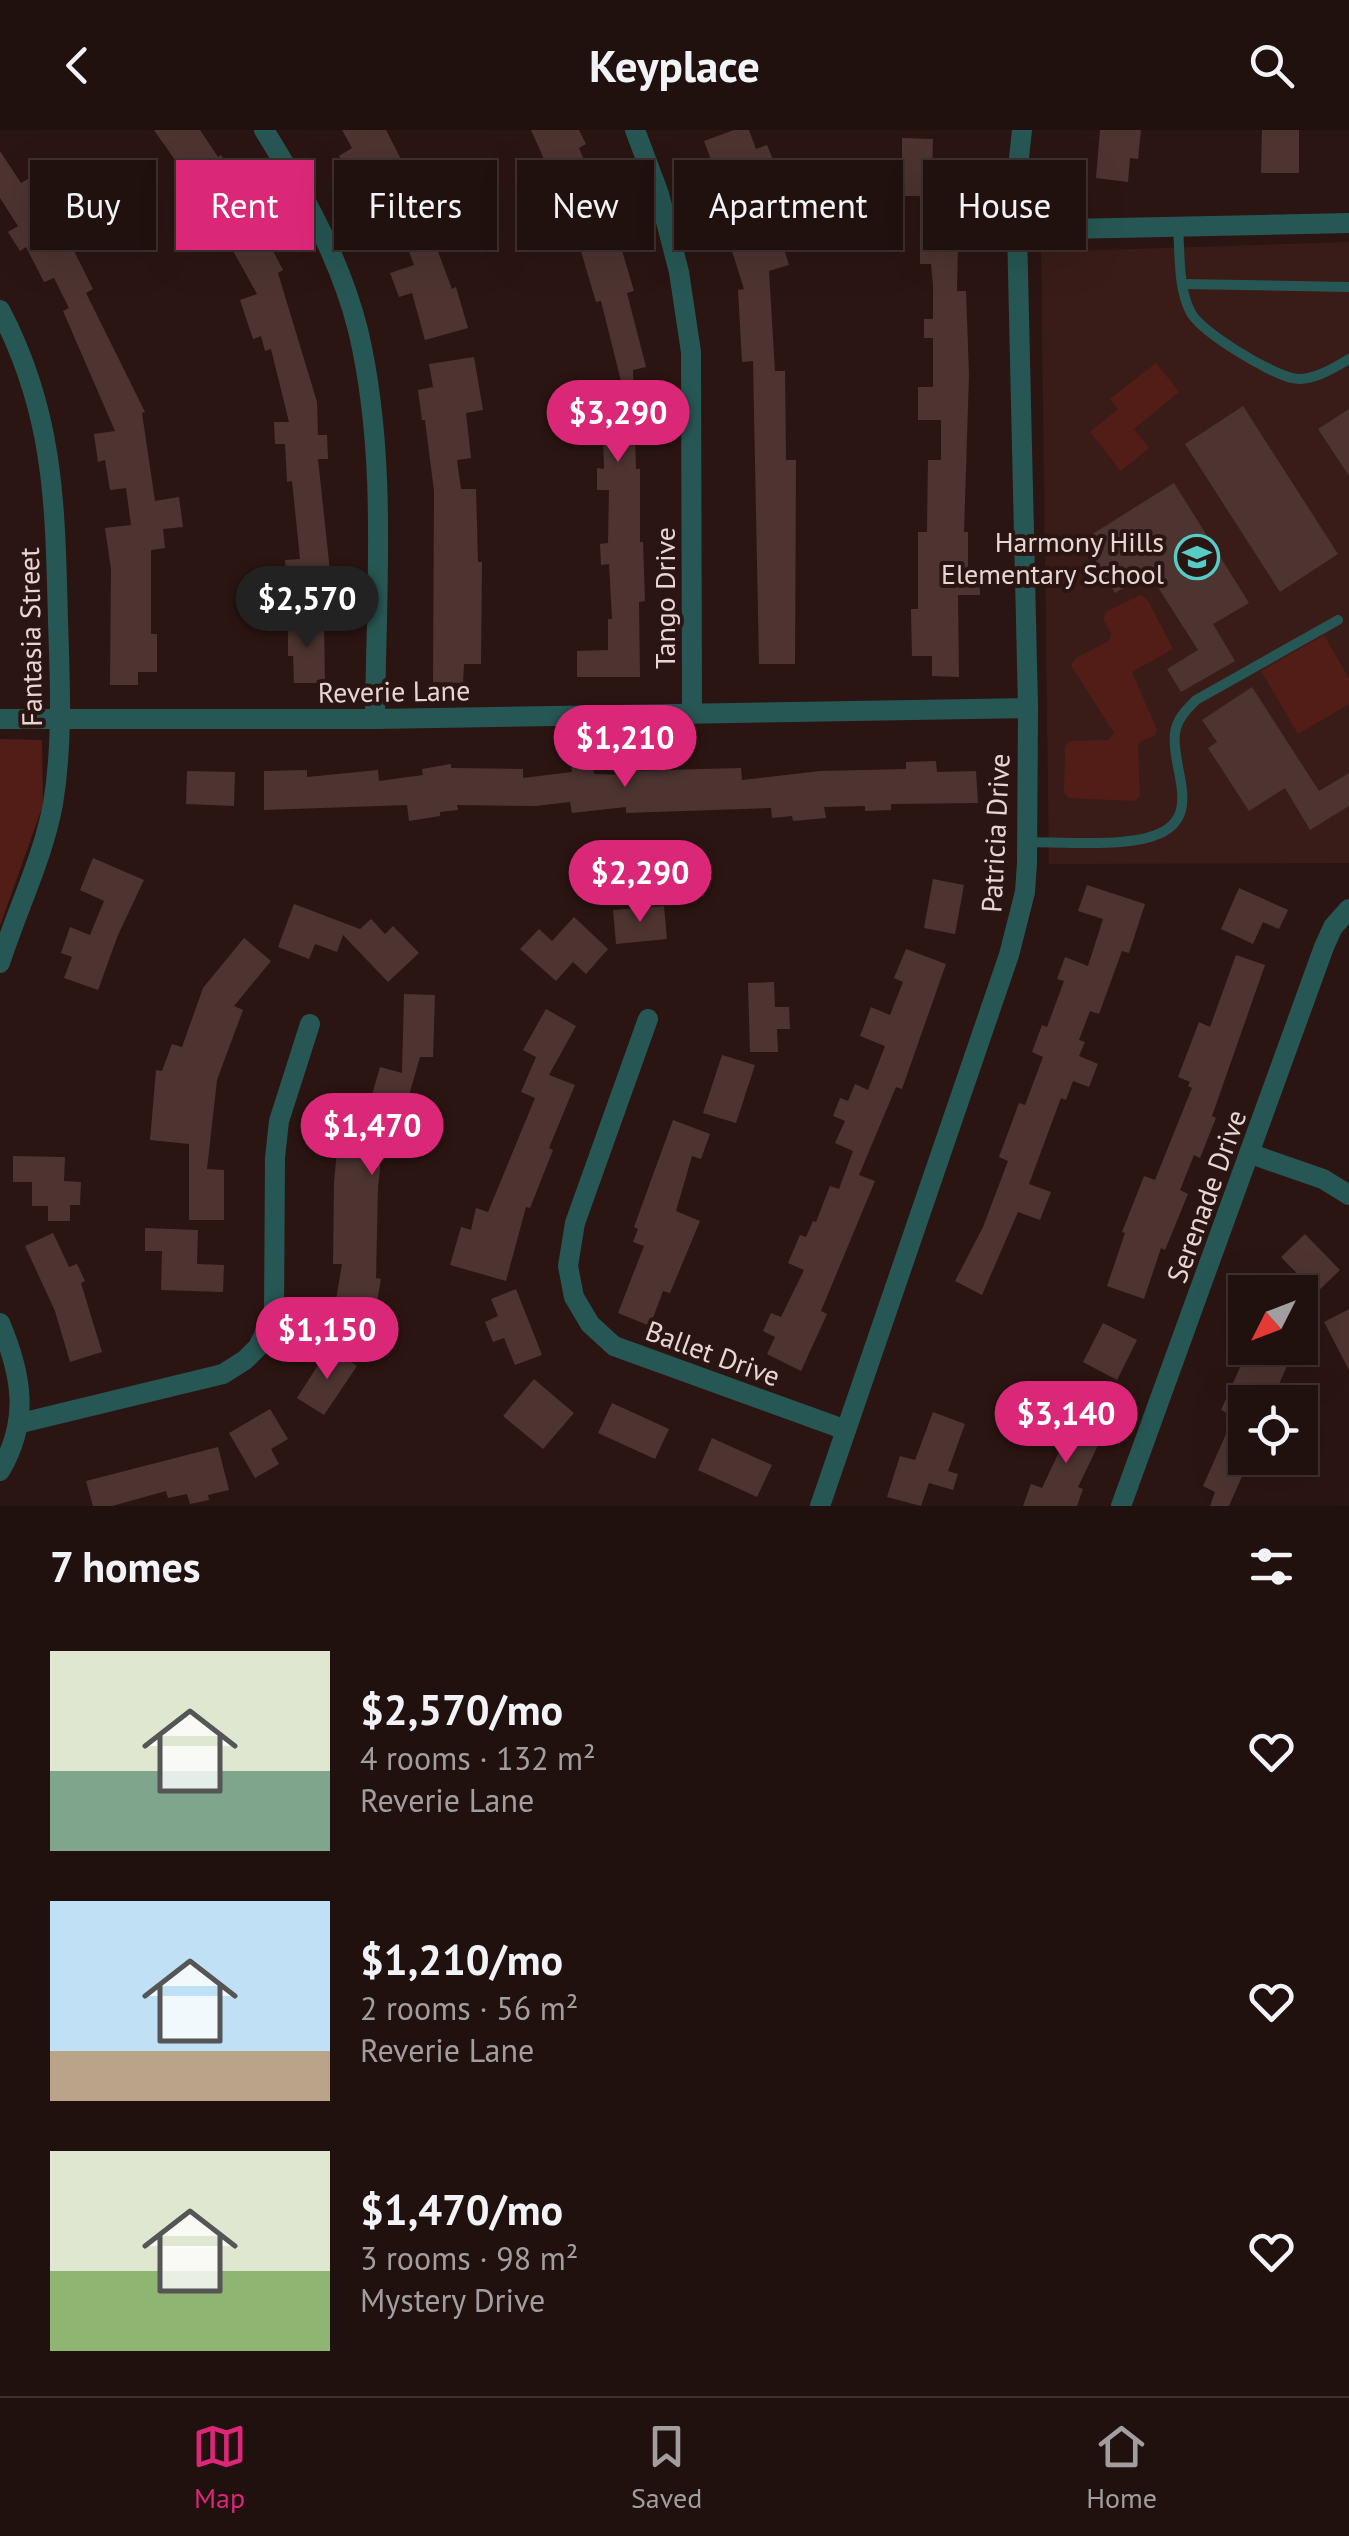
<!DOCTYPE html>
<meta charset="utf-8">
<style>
body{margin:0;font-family:"PT Sans",sans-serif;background:#281917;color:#f1f3f6;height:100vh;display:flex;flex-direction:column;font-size:38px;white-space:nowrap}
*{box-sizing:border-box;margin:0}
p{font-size:32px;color:#a29d9e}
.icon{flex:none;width:55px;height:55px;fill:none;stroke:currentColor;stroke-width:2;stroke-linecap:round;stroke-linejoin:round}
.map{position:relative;height:1376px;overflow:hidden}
.sheet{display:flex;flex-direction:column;background:#20100e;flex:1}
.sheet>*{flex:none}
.hud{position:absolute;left:30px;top:30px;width:1290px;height:90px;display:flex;gap:20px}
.needle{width:65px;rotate:228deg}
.tools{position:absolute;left:1228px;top:1145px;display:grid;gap:20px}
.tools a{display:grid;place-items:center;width:90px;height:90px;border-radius:0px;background:#20100e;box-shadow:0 10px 40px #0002,0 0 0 2px #3d302e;font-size:50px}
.price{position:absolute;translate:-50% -85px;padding:0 22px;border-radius:35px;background:#db2777;color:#fff;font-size:32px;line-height:65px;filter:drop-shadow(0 2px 5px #0008)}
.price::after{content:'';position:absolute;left:50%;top:60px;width:30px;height:22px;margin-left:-15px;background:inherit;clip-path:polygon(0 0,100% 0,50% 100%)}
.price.current{background:#222;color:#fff}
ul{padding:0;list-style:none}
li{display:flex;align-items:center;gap:30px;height:250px;padding:0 50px}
li span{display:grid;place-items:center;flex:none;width:280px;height:200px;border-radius:0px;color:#555}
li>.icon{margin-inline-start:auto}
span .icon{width:120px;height:120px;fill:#fffc;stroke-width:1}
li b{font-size:42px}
h2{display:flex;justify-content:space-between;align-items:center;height:120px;padding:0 50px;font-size:42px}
.pill{padding:0 35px;border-radius:0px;background:#20100e;box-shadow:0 10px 40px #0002,0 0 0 2px #3d302e;font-size:35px;line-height:90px}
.pill.current{background:#db2777;color:#fff}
header{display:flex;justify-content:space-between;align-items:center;height:130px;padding:0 50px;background:#20100e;font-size:45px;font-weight:600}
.tab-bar{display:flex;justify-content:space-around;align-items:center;height:140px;border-top:2px solid #3d302e;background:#20100e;font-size:28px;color:#a29d9e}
.tab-bar a{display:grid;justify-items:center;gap:5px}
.tab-bar .current{color:#db2777}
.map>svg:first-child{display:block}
</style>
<header><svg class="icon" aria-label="back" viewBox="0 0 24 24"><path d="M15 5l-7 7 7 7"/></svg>Keyplace<svg class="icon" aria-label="search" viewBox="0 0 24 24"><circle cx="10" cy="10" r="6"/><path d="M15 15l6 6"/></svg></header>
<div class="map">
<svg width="1349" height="1376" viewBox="0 0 1349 1376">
<rect width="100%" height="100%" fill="#2b1512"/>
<path fill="#391c18" d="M 1349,112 L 1349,733 L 1049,734 L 1041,122 Z"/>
<g fill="#521d17">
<path d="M 1156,233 L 1179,262 L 1134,299 L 1149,318 L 1121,341 L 1090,302 L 1118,279 L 1110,269 Z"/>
<path d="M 1141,465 L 1147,469 L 1173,519 L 1132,542 L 1157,600 L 1154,606 L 1141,611 L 1138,616 L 1140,666 L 1134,671 L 1069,668 L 1064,663 L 1065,616 L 1070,611 L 1109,610 L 1114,603 L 1071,535 L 1076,528 L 1109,511 L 1111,504 L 1103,489 L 1107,481 Z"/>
<path d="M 1324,505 L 1349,549 L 1349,574 L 1298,604 L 1261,541 Z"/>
<path d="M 0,609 L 42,610 L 43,675 L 0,796 Z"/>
</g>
<g fill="#4d3430">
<path d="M 154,0 L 200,0 L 218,27 L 221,25 L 254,77 L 251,79 L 283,140 L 278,143 L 317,272 L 318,305 L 327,305 L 328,329 L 318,329 L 332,460 L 277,463 L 276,448 L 286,447 L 285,430 L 300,429 L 292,351 L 287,352 L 285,314 L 275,314 L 274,292 L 289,292 L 271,219 L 265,221 L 261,206 L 253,209 L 240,170 L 257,164 L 212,83 L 200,90 L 188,70 L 198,63 Z"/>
<path d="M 342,0 L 386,0 L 431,88 L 437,86 L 448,116 L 437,119 L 452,159 L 456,157 L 468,198 L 425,210 L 412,163 L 399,167 L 390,143 L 414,135 L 399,94 L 382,103 L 339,26 L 352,18 Z"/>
<path d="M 531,0 L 579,0 L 586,14 L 579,18 L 592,50 L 601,46 L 610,67 L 569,85 Z"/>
<path d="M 734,0 L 749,0 L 756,19 L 767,15 L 774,32 L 762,37 L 769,56 L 745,66 L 755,101 L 776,94 L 789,135 L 769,141 L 775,241 L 785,241 L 786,330 L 796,330 L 795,534 L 759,534 L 753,231 L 742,232 L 738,160 L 744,159 L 720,83 L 730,80 L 704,11 Z"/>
<path d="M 1100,0 L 1141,0 L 1138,29 L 1130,28 L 1128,52 L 1096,48 Z"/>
<path d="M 1262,0 L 1299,0 L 1299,43 L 1261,43 Z"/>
<path d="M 902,8 L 933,9 L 932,48 L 963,49 L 965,113 L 958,113 L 957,161 L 966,161 L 969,245 L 964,402 L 968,402 L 968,444 L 980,444 L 980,465 L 958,465 L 959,547 L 932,546 L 932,526 L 912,526 L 911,479 L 918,479 L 918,402 L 927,402 L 928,330 L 941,330 L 941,290 L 918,290 L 918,257 L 933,257 L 933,208 L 924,208 L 924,189 L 933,189 L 933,155 L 931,134 L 920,134 L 920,66 L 886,66 L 886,36 L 902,37 Z"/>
<path d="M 0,21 L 21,53 L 28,49 L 68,109 L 93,159 L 86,163 L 145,282 L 142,283 L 155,371 L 179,367 L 183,397 L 163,399 L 165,418 L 151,420 L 151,504 L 157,504 L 157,542 L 138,542 L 138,555 L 110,555 L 111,439 L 105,398 L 131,395 L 126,358 L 110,360 L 105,330 L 98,332 L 94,304 L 115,301 L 63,181 L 69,178 L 54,148 L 44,152 L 26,117 L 20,121 L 8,102 L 18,96 L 0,68 Z"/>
<path d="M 615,97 L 634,161 L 627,163 L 646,237 L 633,240 L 636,339 L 640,339 L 640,412 L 643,412 L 645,471 L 639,472 L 640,547 L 577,547 L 577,521 L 608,520 L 608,489 L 612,489 L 609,434 L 601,435 L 600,414 L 608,413 L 609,360 L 597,360 L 597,338 L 604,339 L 602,264 L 624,263 L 601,171 L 596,172 L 577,108 Z"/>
<path d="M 474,227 L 483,280 L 466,283 L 471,328 L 457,330 L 461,359 L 476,359 L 478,432 L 482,432 L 481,534 L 464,534 L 463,553 L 433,552 L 434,361 L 425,290 L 422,290 L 418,260 L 433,257 L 429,234 Z"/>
<path d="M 1243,276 L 1338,424 L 1280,462 L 1185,314 Z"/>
<path d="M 1349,279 L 1349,346 L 1318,299 Z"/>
<path d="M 1174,353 L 1249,473 L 1213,494 L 1235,531 L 1181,562 L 1167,539 L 1198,520 L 1149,443 L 1115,463 L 1083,410 Z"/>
<path d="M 288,491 L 324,491 L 325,553 L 294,553 L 293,526 L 288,526 Z"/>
<path d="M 1252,557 L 1319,661 L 1349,643 L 1349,676 L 1310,700 L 1285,658 L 1249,681 L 1208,618 L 1217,612 L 1202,590 Z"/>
<path d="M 936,631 L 937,642 L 976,641 L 978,673 L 891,674 L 891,680 L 865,681 L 865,676 L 824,677 L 826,688 L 793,691 L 792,686 L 772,688 L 771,678 L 626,683 L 626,677 L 572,683 L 570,672 L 536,676 L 457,675 L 458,680 L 440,682 L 440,686 L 409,691 L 407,675 L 264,680 L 264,641 L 307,640 L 307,647 L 378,640 L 379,651 L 423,645 L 422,639 L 451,634 L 451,638 L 523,639 L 523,648 L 572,642 L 571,637 L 593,634 L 594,644 L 626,645 L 626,641 L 741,638 L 742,650 L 820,641 L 906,639 L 906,632 Z"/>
<path d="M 187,641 L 235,642 L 234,676 L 186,674 Z"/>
<path d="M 93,728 L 144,750 L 118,805 L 98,860 L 64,848 L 72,827 L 61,823 L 70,797 L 90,805 L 104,771 L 80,760 Z"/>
<path d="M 933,749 L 964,755 L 955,804 L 924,798 Z"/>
<path d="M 1087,755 L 1145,774 L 1129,823 L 1122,821 L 1099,884 L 1090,881 L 1079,910 L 1085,912 L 1079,926 L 1098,934 L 1089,957 L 1073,951 L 1066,970 L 1061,968 L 1029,1054 L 1051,1062 L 1040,1090 L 1018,1082 L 982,1165 L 955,1151 L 983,1097 L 1008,1031 L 999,1027 L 1019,973 L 1025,975 L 1043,927 L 1032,922 L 1042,895 L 1047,897 L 1064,851 L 1057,849 L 1065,827 L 1088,836 L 1103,789 L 1078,781 Z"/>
<path d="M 1239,758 L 1288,780 L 1279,799 L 1263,792 L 1253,814 L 1221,799 Z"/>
<path d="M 294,774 L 360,799 L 371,789 L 385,804 L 393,796 L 419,823 L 388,852 L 343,805 L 337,822 L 315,814 L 309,829 L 278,817 Z"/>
<path d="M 664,776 L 667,809 L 616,814 L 613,780 Z"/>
<path d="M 574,787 L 608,819 L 586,844 L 573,832 L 556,851 L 520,819 L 539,799 L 552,811 Z"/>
<path d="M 244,808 L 271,831 L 234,876 L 243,880 L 217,950 L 207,1039 L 224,1040 L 224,1090 L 189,1090 L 189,1014 L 150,1010 L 156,940 L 162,941 L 172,914 L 182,917 L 203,858 Z"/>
<path d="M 906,819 L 946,834 L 902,959 L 896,957 L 859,1045 L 875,1051 L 821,1181 L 827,1184 L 801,1241 L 767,1224 L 775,1207 L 763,1201 L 771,1183 L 781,1187 L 804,1140 L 788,1133 L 800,1105 L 806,1107 L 813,1091 L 816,1092 L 830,1056 L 839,1059 L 853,1021 L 835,1013 L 845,991 L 833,986 L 840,968 L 848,971 L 855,954 L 868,960 L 885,916 L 860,906 L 871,877 L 890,885 L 903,852 L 894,848 Z"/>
<path d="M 1236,825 L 1265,835 L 1212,986 L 1216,988 L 1200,1028 L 1194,1025 L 1180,1060 L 1188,1064 L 1165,1120 L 1161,1118 L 1144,1169 L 1107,1156 L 1125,1103 L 1122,1102 L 1144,1046 L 1155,1050 L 1192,958 L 1188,956 L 1190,952 L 1178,947 L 1199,892 L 1210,897 Z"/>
<path d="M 774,852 L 775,877 L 789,877 L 790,899 L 777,899 L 778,922 L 750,922 L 748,853 Z"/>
<path d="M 404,864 L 435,865 L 433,927 L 420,927 L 399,1000 L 385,996 L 378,1057 L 376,1148 L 381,1149 L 370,1212 L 330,1205 L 342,1134 L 333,1134 L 334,1052 L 339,1001 L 361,1003 L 380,937 L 402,943 Z"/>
<path d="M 546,879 L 576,896 L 549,945 L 575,955 L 549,1018 L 553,1020 L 530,1078 L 526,1077 L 506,1151 L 450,1135 L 461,1097 L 471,1100 L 476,1078 L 488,1082 L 535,968 L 521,962 L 536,927 L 523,920 Z"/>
<path d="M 722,925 L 755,935 L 736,993 L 703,983 Z"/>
<path d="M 673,990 L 710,1004 L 701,1029 L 692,1026 L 676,1081 L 700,1091 L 670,1163 L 663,1161 L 650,1196 L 618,1183 L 644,1116 L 633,1112 L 638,1099 L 634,1097 Z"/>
<path d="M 13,1026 L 65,1027 L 64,1051 L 81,1052 L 80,1075 L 70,1075 L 70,1091 L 48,1091 L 48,1076 L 32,1076 L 32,1052 L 13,1052 Z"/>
<path d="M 145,1098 L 198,1100 L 197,1134 L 224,1135 L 223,1162 L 161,1160 L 162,1121 L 145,1121 Z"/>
<path d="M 53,1103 L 69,1137 L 77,1134 L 85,1151 L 81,1153 L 102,1222 L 70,1232 L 55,1181 L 25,1116 Z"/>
<path d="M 1305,1104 L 1340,1140 L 1316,1163 L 1281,1127 Z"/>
<path d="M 516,1159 L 542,1225 L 515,1235 L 504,1208 L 493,1212 L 485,1192 L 498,1186 L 491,1169 Z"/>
<path d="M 1349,1179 L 1349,1240 L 1324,1192 Z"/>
<path d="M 1103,1193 L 1137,1210 L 1117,1250 L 1083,1232 Z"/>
<path d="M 329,1218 L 357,1236 L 324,1285 L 297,1268 Z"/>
<path d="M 1261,1224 L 1287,1236 L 1271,1272 L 1245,1272 L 1245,1328 L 1250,1328 L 1229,1376 L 1210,1376 L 1215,1362 L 1203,1356 L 1234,1286 L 1221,1280 L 1241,1235 Z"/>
<path d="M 534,1249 L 574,1283 L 543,1319 L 503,1286 Z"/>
<path d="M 612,1273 L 669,1299 L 655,1329 L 598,1303 Z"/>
<path d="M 270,1279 L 288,1309 L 271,1319 L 279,1334 L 255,1348 L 229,1303 Z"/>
<path d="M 933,1282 L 965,1294 L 948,1341 L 958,1344 L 953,1360 L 929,1353 L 921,1376 L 887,1367 L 900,1326 L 915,1330 Z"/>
<path d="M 1062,1285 L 1103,1305 L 1078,1357 L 1083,1359 L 1077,1376 L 1023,1376 L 1031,1354 L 1042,1358 L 1061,1318 L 1049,1312 Z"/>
<path d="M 712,1308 L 772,1335 L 757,1367 L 698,1340 Z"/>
<path d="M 218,1317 L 229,1360 L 208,1365 L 209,1370 L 190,1374 L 187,1364 L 168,1368 L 166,1361 L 112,1376 L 93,1376 L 86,1351 Z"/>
</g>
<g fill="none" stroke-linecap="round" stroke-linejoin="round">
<g stroke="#275754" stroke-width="10">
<path d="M 1178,97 C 1180,123 1178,157 1190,181 C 1199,201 1269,243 1292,248 C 1310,253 1334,238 1349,229"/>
<path d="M 1183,154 L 1349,157"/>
<path d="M 1027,712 C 1062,712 1121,717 1153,706 C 1206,689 1170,637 1175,603 C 1177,589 1186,580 1196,570 L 1338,490"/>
</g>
<g stroke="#275754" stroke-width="20">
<path d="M 264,0 C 303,63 340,128 358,200 C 388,326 376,461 375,589"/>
<path d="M 635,0 L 659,64 L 679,142 L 691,222 L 692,584"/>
<path d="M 1018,100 L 1349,93"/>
<path d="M 0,180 C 55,285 55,376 58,491 C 60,552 63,613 53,674 C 43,728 17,780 0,833"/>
<path d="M 0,589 L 375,589 L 1028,578"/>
<path d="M 648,889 L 575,1093 L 568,1136 L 574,1167 L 590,1194 L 614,1216 L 846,1300"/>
<path d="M 1251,1024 L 1323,1049 L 1349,1065"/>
<path d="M 0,1193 C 22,1245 30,1290 0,1341"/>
<path d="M 21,1293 L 223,1244 L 245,1230 L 258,1217 L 274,1184 L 275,1028 L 279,991 L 310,894"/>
<path d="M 820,1376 L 1009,825 L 1025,762 L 1027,733 L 1028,578 L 1016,56 L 1022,0"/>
<path d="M 1121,1376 L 1324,817 L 1333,797 L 1349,779"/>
</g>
</g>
<defs>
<symbol id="school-ring" viewBox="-11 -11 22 22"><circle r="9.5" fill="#2b1512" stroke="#55cdc6" stroke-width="1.5"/><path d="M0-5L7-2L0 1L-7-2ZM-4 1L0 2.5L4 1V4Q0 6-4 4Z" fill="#55cdc6"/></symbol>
</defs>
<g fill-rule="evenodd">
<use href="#school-ring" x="1172" y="402" width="50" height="50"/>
</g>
<g text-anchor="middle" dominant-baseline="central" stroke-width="8" stroke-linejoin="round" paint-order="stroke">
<g font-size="28" fill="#e7d6d4" stroke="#2b1512" text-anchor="end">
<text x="1164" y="411">Harmony Hills<tspan x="1164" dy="32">Elementary School</tspan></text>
</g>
<g font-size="28" fill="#e7d6d4" stroke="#2b1512">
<text transform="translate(664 468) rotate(-90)">Tango Drive</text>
<text transform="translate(30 507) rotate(-91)">Fantasia Street</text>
<text transform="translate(394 561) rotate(-1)">Reverie Lane</text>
<text transform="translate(995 703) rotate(-87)">Patricia Drive</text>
<text transform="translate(1206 1066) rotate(-70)">Serenade Drive</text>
<text transform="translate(713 1223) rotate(20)">Ballet Drive</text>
</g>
</g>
</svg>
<div class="tools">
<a><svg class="needle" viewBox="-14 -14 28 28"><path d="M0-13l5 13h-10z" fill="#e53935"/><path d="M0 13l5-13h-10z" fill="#a29d9e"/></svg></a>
<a><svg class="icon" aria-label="locate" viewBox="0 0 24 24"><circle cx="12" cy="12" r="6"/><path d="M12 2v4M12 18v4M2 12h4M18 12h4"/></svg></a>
</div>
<b class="price" style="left:618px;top:335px">$3,290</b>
<b class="price current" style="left:307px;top:521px">$2,570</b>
<b class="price" style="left:625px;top:660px">$1,210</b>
<b class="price" style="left:640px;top:795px">$2,290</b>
<b class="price" style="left:372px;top:1048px">$1,470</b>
<b class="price" style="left:327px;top:1252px">$1,150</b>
<b class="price" style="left:1066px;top:1336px">$3,140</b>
<div class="hud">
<a class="pill">Buy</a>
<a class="pill current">Rent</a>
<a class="pill">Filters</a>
<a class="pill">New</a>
<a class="pill">Apartment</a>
<a class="pill">House</a>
</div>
</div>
<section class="sheet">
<h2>7 homes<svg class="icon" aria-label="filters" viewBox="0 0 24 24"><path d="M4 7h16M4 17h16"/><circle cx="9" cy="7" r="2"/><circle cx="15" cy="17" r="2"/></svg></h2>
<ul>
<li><span style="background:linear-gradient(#dfe7d0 60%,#7fa58c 0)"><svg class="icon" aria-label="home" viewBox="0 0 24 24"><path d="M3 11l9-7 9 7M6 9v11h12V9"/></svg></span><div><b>$2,570/mo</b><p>4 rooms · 132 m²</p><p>Reverie Lane</p></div><svg class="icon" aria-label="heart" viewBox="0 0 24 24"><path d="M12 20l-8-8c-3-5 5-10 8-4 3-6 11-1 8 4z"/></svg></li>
<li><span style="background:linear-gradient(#bfe0f5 75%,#b9a48a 0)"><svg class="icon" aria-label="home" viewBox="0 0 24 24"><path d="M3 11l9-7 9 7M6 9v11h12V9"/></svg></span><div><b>$1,210/mo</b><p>2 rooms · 56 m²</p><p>Reverie Lane</p></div><svg class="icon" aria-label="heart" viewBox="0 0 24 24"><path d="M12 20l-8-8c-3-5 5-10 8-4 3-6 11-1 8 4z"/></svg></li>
<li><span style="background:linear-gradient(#dfe7d0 60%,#8fb573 0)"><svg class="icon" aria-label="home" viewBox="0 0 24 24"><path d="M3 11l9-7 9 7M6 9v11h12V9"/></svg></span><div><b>$1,470/mo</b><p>3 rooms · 98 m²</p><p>Mystery Drive</p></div><svg class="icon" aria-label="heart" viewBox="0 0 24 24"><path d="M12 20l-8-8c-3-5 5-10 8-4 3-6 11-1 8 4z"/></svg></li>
</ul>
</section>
<nav class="tab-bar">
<a class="current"><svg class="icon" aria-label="map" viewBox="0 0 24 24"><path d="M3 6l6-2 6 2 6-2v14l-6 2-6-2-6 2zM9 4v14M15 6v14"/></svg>Map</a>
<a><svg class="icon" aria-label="saved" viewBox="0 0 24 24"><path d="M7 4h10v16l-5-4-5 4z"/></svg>Saved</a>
<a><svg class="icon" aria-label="home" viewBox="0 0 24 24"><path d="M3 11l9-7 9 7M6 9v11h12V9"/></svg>Home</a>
</nav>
